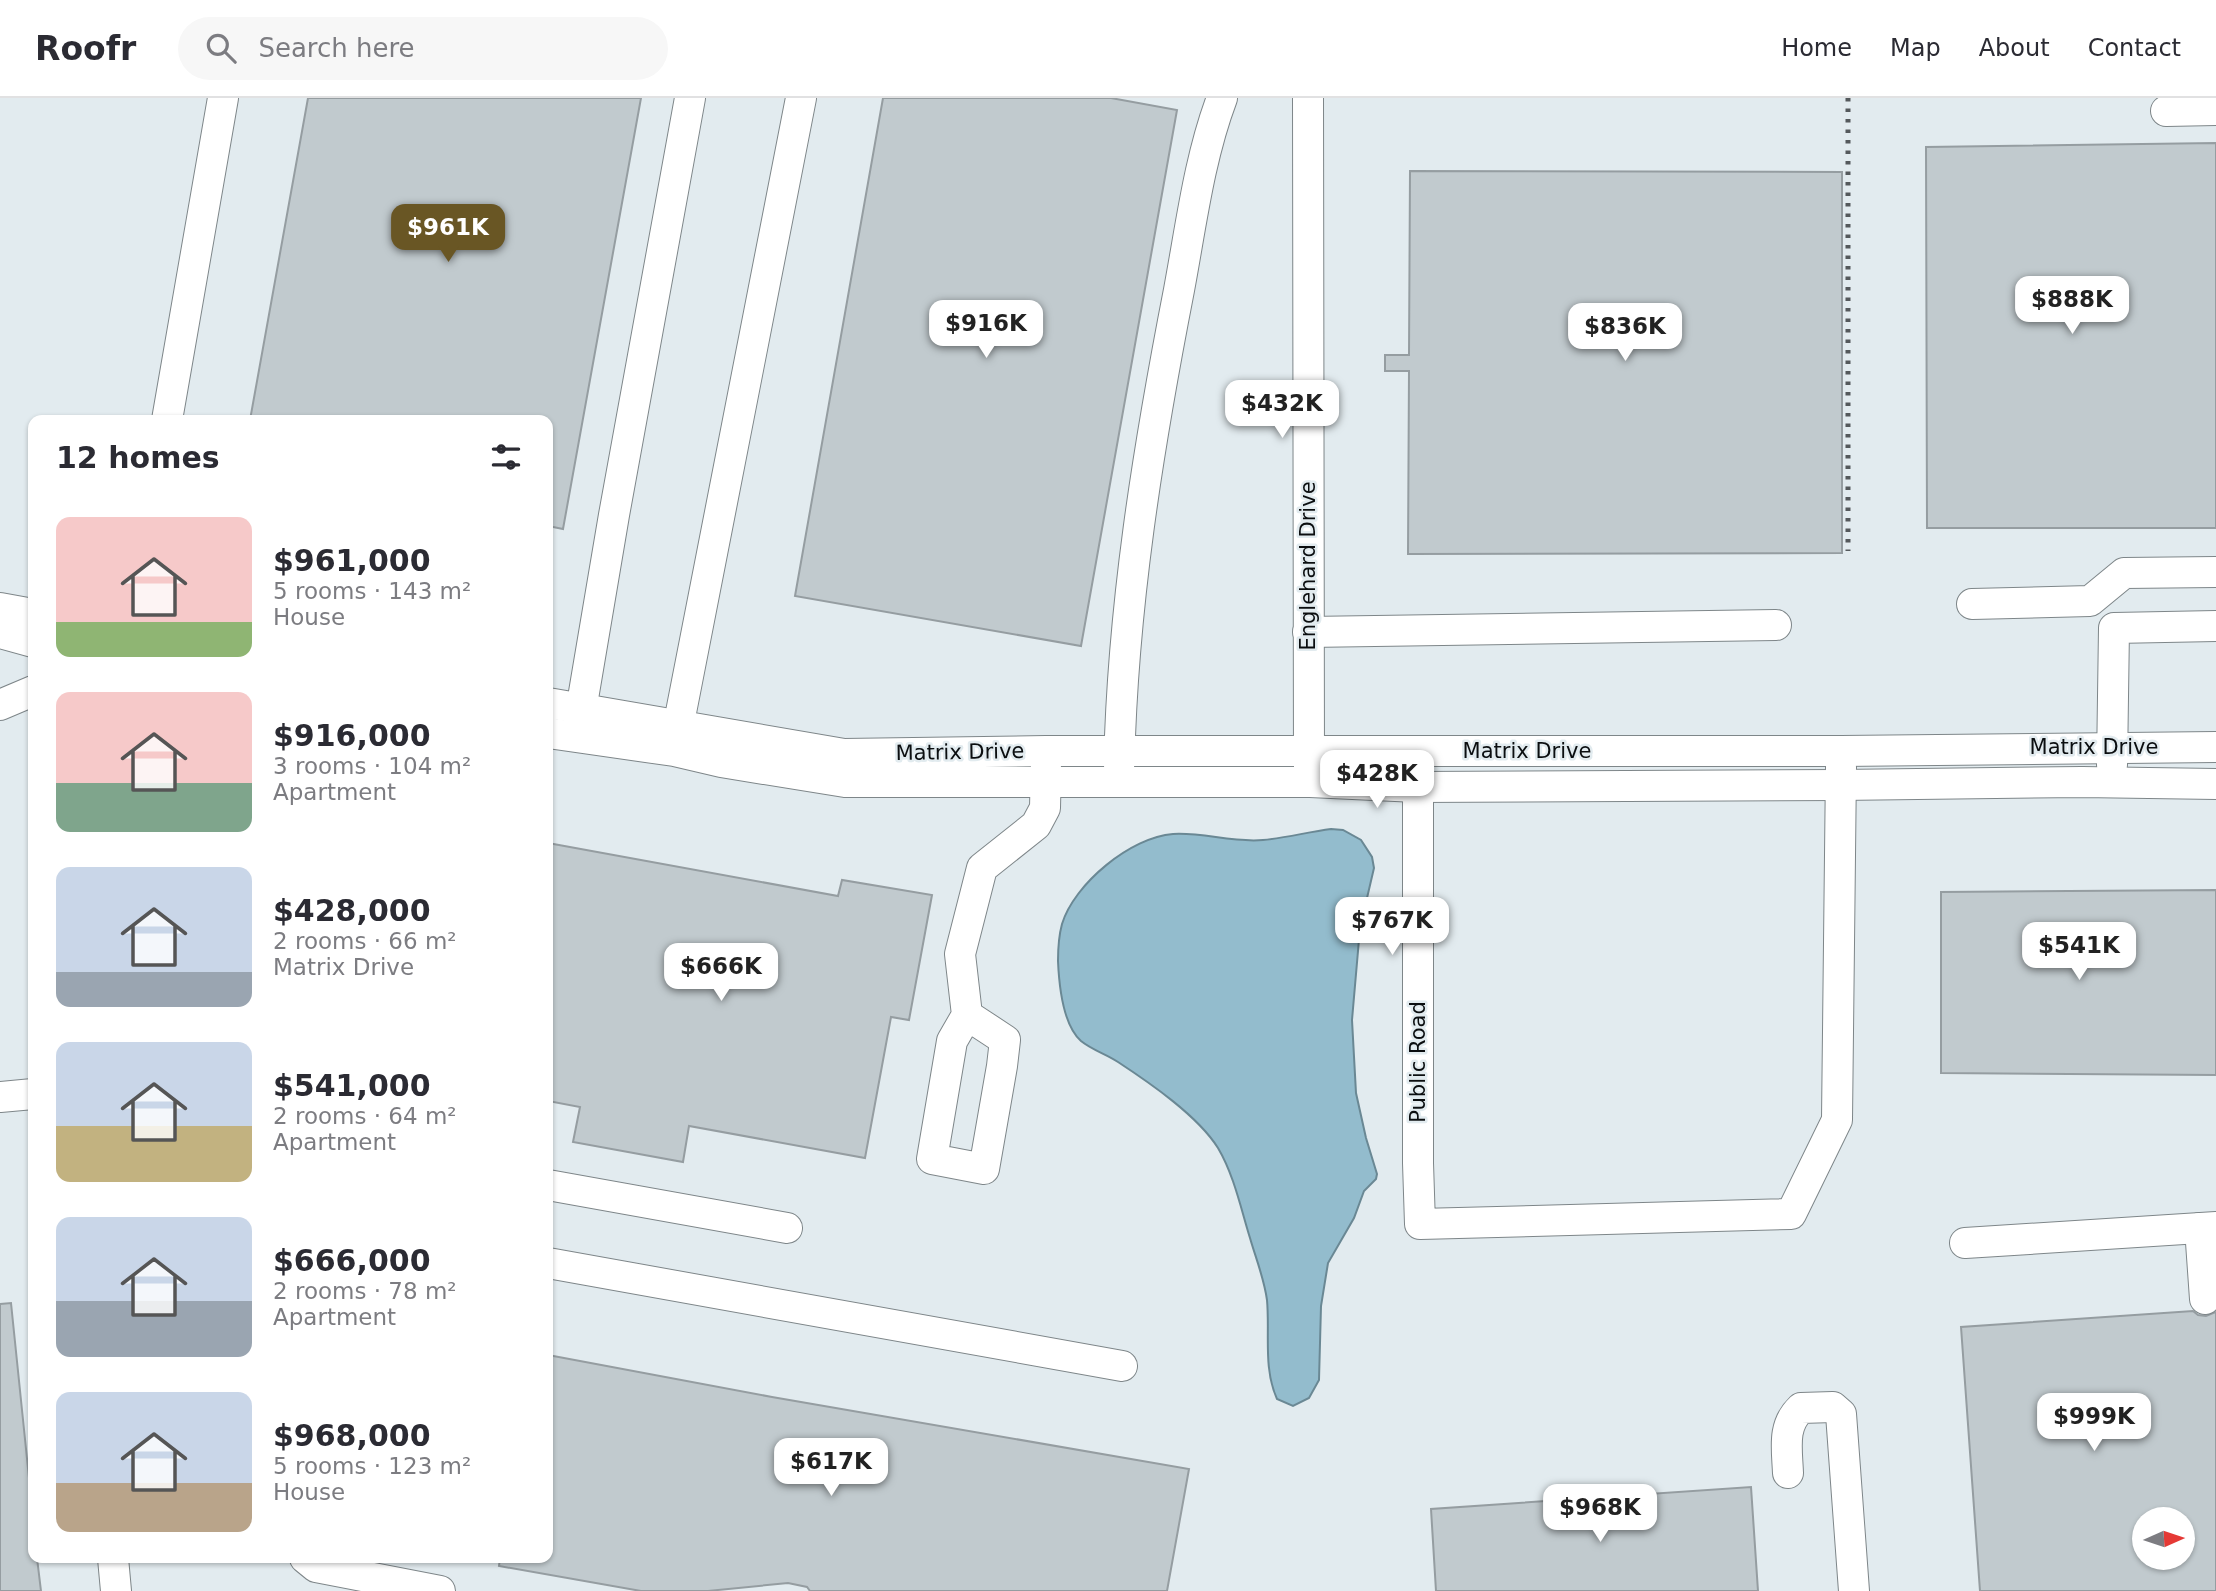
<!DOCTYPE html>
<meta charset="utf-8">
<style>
body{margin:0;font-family:"DejaVu Sans",sans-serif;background:#f7f7f7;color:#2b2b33;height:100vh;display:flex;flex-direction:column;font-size:26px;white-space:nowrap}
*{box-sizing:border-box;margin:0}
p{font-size:23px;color:#7c7c81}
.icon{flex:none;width:38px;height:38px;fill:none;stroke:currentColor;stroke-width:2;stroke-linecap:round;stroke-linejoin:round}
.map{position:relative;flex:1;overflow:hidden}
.panel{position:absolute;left:28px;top:317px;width:525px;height:1148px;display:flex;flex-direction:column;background:#fff;border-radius:14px;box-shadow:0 2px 5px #0004}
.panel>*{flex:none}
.needle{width:46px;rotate:87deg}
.tools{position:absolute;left:2132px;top:1409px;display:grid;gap:14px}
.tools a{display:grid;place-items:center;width:63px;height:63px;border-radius:50%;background:#fff;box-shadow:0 2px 5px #0004;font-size:35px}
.price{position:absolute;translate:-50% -60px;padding:0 16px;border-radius:14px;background:#fff;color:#222;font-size:23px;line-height:46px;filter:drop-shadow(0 2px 4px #0008)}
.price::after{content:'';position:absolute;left:50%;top:42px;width:21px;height:16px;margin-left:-10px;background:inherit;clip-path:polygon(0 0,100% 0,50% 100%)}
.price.active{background:#695624;color:#fff}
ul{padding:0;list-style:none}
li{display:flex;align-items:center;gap:21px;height:175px;padding:0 28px}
li span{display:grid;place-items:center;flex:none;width:196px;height:140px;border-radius:14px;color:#555}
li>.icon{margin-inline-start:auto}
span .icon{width:84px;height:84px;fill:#fffc;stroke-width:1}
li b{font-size:30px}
h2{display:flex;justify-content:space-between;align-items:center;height:84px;padding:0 28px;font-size:30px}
header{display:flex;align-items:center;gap:42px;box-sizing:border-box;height:98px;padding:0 35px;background:#fff;border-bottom:2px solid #e1e1e2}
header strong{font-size:33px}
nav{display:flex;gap:38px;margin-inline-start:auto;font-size:24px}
.search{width:490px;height:63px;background:#f7f7f7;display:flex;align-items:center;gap:18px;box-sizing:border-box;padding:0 24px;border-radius:38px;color:#7c7c81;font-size:26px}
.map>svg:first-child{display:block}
</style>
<header>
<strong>Roofr</strong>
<div class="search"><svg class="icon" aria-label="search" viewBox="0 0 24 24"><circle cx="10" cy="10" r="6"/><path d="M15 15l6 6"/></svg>Search here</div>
<nav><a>Home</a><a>Map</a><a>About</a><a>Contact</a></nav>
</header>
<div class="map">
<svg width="2216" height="1493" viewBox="0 0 2216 1493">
<rect width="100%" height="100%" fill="#e2ebef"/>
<path fill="#93bccd" stroke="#6a8894" stroke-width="2" d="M 1331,731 L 1343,732 L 1361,742 L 1372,759 L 1374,770 L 1360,830 L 1352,922 L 1356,995 L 1366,1040 L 1377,1076 L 1376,1081 L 1364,1093 L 1354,1120 L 1328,1165 L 1321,1208 L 1319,1282 L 1309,1300 L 1293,1308 L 1277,1301 C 1263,1270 1270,1235 1267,1202 C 1264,1180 1256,1161 1250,1140 C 1241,1111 1234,1077 1218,1050 C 1198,1018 1150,985 1118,964 C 1106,956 1092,952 1081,943 C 1063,927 1059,886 1058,863 C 1058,851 1059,837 1062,826 C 1074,786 1131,739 1173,736 C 1203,734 1232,745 1263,742 C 1285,740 1308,734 1331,731 Z"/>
<g fill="#c1cace" stroke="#959da1" stroke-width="2" fill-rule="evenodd">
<path d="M 308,0 L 641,0 L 563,431 L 548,428 L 548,322 L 250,322 Z"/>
<path d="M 883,0 L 1111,0 L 1177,12 L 1081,548 L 795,498 Z"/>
<path d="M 2216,45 L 2216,430 L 1927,430 L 1926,49 Z"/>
<path d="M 1410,73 L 1842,74 L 1842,455 L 1408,456 L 1409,273 L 1385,273 L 1385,257 L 1409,257 Z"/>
<path d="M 548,745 L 838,798 L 842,782 L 932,797 L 909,922 L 891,919 L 865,1060 L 689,1028 L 683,1064 L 573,1044 L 580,1009 L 548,1003 Z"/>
<path d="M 2216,792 L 2216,977 L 1941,975 L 1941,794 Z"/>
<path d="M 11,1205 L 33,1419 L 33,1460 L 37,1460 L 41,1493 L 0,1493 L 0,1206 Z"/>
<path d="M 2193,1213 L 2198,1217 L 2206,1218 L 2216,1214 L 2216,1493 L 1980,1493 L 1961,1229 ZM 2144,1421 L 2182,1421 L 2182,1460 L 2144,1460 Z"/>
<path d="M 548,1257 L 772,1299 L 1189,1371 L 1167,1493 L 810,1493 L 807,1489 L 788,1485 L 708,1493 L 641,1493 L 499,1468 L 500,1460 L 548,1460 Z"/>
<path d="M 1751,1389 L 1758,1493 L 1436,1493 L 1431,1411 Z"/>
</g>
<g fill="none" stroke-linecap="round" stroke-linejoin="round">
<defs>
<g id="minor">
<path d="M 1308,0 L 1309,672"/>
<path d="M 2166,13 L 2216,12"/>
<path d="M 167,322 L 223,0"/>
<path d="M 1972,506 L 2090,503 L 2124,475 L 2216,474"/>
<path d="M 0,510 L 33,516"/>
<path d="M 1308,534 L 1776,527"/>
<path d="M 0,535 L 33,544"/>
<path d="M 548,605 L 844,656 L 1046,653 L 1841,653 L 2216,649"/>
<path d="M 0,607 L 33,593"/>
<path d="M 578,630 L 614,417 L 690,0"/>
<path d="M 548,635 L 674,653 L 721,664 L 845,684 L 1310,684 L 1417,689 L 1840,687 L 2082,684 L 2216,686"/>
<path d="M 675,645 L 801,0"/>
<path d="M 2112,667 L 2114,530 L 2216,528"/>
<path d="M 1418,671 L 1418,1065 L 1420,1126 L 1791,1116 L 1837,1022 L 1841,669"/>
<path d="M 1119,673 C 1122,511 1148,351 1179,192 C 1191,128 1199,61 1222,0"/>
<path d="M 967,917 L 952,943 L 932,1061 L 984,1071 L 1002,968 L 1005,942 L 967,917 L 960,856 L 982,770 L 1036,727 L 1045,710 L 1046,664"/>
<path d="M 0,999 L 33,996"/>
<path d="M 548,1087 L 787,1130"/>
<path d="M 2200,1130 L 2205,1201"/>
<path d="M 1965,1145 L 2216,1129"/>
<path d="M 548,1165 L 1122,1268"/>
<path d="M 1788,1375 C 1787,1350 1782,1328 1801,1310 L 1833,1309 L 1841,1316 L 1854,1493"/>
<path d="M 113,1460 L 116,1493"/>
<path d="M 305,1460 L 316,1469 L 440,1493"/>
</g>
</defs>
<use href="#minor" stroke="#7e8689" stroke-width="32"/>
<use href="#minor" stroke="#fff" stroke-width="30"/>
<path stroke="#54595c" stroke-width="5" stroke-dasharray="3.5 7" stroke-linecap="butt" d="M 1848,0 L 1848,453"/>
</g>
<g text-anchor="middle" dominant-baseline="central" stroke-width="5" stroke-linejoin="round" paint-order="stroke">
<g font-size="21" fill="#0b0e10" stroke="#e2ebef">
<text transform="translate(1308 468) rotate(-90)">Englehard Drive</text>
<text x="2094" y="649">Matrix Drive</text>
<text x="1527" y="653">Matrix Drive</text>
<text transform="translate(960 654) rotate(-1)">Matrix Drive</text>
<text transform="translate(1418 964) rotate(-90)">Public Road</text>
</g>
</g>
</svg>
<div class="tools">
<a><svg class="needle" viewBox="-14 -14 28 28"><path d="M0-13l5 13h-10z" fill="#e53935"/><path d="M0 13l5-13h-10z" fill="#7c7c81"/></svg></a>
</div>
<b class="price active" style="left:448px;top:166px">$961K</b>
<b class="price" style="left:2072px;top:238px">$888K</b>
<b class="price" style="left:986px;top:262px">$916K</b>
<b class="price" style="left:1625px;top:265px">$836K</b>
<b class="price" style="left:1282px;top:342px">$432K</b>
<b class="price" style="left:1377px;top:712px">$428K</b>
<b class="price" style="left:1392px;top:859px">$767K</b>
<b class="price" style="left:2079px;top:884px">$541K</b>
<b class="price" style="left:721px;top:905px">$666K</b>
<b class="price" style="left:2094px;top:1355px">$999K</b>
<b class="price" style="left:831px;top:1400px">$617K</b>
<b class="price" style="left:1600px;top:1446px">$968K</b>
<section class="panel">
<h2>12 homes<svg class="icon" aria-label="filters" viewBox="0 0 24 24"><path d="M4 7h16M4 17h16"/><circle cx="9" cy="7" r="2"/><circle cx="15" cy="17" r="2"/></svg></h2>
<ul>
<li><span style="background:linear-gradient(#f6c9c9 75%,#8fb573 0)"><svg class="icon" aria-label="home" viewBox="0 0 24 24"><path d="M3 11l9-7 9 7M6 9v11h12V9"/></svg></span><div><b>$961,000</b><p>5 rooms · 143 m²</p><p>House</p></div></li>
<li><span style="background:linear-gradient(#f6c9c9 65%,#7fa58c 0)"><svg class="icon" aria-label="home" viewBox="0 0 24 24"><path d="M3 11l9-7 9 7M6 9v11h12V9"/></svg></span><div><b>$916,000</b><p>3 rooms · 104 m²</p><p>Apartment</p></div></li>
<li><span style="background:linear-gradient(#c9d6e8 75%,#9aa5b1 0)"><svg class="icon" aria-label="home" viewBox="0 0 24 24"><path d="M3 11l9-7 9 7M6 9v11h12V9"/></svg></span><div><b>$428,000</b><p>2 rooms · 66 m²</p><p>Matrix Drive</p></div></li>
<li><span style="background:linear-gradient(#c9d6e8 60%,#c2b280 0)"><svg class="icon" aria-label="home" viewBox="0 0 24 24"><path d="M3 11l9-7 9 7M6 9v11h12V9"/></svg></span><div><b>$541,000</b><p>2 rooms · 64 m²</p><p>Apartment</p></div></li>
<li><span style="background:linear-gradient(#c9d6e8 60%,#9aa5b1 0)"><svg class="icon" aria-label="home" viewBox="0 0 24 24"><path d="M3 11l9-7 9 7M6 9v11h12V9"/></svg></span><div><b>$666,000</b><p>2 rooms · 78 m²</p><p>Apartment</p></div></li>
<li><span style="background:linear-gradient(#c9d6e8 65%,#b9a48a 0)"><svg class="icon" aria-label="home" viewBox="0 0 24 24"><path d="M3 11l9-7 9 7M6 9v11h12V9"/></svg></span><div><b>$968,000</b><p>5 rooms · 123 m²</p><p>House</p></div></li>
</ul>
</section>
</div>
